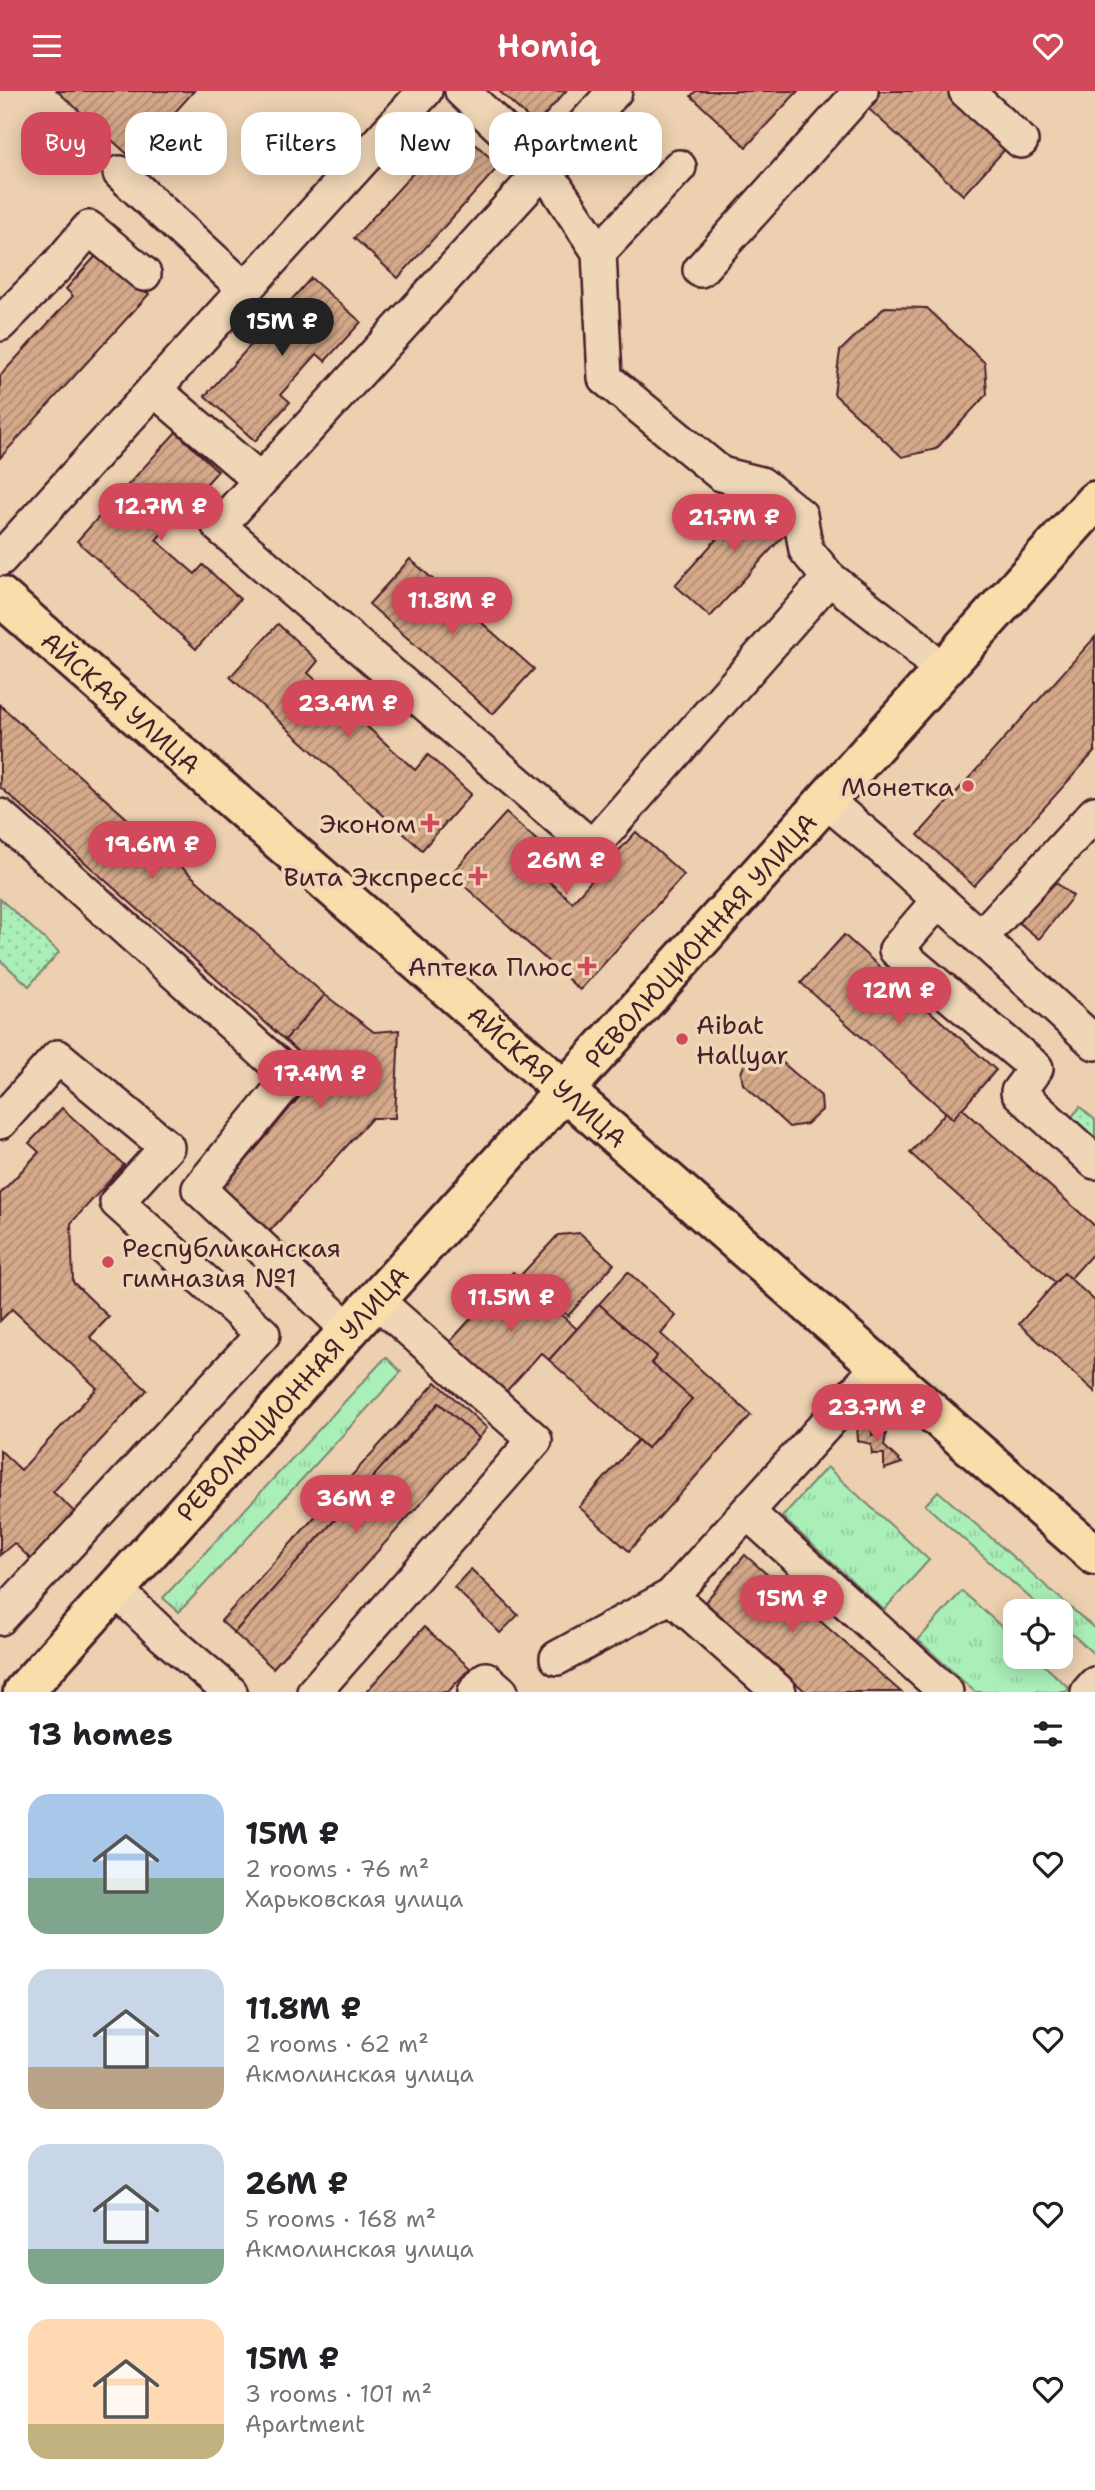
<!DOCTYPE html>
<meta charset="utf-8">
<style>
body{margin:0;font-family:"Shantell Sans",sans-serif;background:#f6f6f6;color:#202124;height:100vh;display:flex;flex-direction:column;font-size:26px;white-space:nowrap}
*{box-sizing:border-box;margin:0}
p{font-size:23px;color:#757577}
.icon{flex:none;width:38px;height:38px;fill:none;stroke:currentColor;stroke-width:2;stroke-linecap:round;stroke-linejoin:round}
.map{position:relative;height:1601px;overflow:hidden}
.panel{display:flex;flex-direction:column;background:#fff;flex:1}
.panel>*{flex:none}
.banner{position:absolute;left:21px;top:21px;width:700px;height:63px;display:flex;gap:14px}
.tools{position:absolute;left:1003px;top:1508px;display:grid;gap:14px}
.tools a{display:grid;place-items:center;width:70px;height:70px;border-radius:14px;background:#fff;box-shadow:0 4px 18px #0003;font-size:35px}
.price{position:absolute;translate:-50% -60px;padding:0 16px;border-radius:24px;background:#d1495b;color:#fff;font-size:23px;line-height:46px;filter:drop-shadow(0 2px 4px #0008)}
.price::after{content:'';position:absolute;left:50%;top:42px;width:21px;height:16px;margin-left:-10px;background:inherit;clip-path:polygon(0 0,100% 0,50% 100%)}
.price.current{background:#222;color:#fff}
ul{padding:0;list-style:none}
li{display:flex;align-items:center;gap:21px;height:175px;padding:0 28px}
li span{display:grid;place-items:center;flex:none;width:196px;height:140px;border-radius:21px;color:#555}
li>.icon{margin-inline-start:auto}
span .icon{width:84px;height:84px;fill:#fffc;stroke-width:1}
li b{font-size:30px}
h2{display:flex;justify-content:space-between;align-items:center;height:84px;padding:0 28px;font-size:30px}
.tag{padding:0 24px;border-radius:21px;background:#fff;box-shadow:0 4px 18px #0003;font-size:24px;line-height:63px}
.tag.current{background:#d1495b;color:#fff}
header{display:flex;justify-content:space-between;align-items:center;height:91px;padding:0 28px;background:#d1495b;color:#fff;font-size:32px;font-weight:600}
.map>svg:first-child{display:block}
</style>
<header><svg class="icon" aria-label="menu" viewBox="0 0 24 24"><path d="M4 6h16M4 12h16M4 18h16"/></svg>Homiq<svg class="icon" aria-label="heart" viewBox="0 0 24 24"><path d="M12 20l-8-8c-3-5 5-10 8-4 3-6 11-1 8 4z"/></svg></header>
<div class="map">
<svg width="1095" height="1601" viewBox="0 0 1095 1601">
<defs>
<pattern id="grass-tufts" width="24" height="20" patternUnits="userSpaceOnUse" patternTransform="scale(1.75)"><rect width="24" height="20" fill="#aaeeb8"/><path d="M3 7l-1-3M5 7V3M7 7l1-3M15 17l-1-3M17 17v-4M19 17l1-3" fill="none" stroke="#94cc9e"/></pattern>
<pattern id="park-dots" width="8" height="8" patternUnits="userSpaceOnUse" patternTransform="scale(1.75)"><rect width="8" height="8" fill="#aaeeb8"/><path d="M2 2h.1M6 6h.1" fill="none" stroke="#94cc9e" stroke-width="1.8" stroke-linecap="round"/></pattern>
<pattern id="building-hatch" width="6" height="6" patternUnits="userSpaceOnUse" patternTransform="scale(1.75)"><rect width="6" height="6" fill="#d5aa8a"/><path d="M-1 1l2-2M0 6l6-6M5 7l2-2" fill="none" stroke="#af8a71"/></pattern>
</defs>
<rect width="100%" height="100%" fill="#ecd0af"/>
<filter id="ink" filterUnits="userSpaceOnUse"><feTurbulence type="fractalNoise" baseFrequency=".0143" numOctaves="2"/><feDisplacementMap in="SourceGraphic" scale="14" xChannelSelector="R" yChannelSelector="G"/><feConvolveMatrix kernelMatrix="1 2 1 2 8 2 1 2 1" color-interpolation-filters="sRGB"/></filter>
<g filter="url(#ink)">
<g fill="url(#grass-tufts)" stroke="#7a8672" stroke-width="2">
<path d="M 386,1266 L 401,1281 L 179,1521 L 163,1507 Z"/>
<path d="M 827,1376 L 929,1469 L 884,1519 L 782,1426 Z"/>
<path d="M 938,1400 L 1095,1538 L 1095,1564 L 1061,1533 L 1060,1521 L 1046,1521 L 925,1414 Z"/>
<path d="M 962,1500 L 1015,1548 L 1015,1566 L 1035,1566 L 1069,1597 L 1066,1601 L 975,1601 L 918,1549 Z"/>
</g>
<g fill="url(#park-dots)" stroke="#7a8672" stroke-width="2">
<path d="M 0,808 L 59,861 L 29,895 L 0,869 Z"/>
<path d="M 1080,1016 L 1095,1029 L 1095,1058 L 1066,1033 Z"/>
</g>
<g fill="url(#building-hatch)" stroke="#4a1f2b" stroke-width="2">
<path d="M 57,0 L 194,0 L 133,68 Z"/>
<path d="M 499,0 L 566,0 L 536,34 Z"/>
<path d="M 696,0 L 798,0 L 746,56 L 691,5 Z"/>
<path d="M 867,0 L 947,0 L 1008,55 L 963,104 L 859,9 Z"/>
<path d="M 456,35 L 499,75 L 398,187 L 354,147 Z"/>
<path d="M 101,159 L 149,203 L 0,367 L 0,285 L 73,205 L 66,198 Z"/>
<path d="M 311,187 L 361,231 L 325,270 L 317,263 L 281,303 L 290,311 L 255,350 L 205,305 Z"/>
<path d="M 885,216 L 927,217 L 985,272 L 987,303 L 936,358 L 902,366 L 834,303 L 840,260 Z"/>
<path d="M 176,341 L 218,380 L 156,449 L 195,483 L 203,474 L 240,508 L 196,558 L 77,450 Z"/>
<path d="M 759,401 L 794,433 L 710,526 L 675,494 Z"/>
<path d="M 410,468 L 534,578 L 493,623 L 369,513 Z"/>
<path d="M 278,533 L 318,570 L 308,582 L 415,679 L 428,664 L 471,703 L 422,759 L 230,586 Z"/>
<path d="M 1095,546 L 1095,660 L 974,795 L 918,744 Z"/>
<path d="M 0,614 L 325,904 L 285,949 L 0,696 Z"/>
<path d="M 506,722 L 550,761 L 535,778 L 572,811 L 636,741 L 684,784 L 580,899 L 451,783 Z"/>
<path d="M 1050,787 L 1073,805 L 1039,848 L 1016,829 Z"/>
<path d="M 844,844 L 996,979 L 953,1028 L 801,892 Z"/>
<path d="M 325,904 L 374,941 L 399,939 L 395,1027 L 372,1027 L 270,1140 L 223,1097 L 320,981 L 285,949 Z"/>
<path d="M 767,958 L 821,1005 L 822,1019 L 807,1033 L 789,1036 L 743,993 L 741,982 L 747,967 Z"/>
<path d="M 62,1017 L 124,1074 L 71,1132 L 73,1191 L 109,1226 L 90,1246 L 147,1299 L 53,1401 L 79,1425 L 35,1472 L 14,1452 L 0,1464 L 0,1359 L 21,1379 L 97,1297 L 12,1218 L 0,1230 L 0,1103 L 39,1061 L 29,1052 Z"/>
<path d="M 962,1017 L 1095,1135 L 1095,1160 L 1070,1188 L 1064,1182 L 1056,1192 L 910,1062 L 946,1021 L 953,1028 Z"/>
<path d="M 580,1142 L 614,1173 L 568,1225 L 521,1184 L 558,1144 Z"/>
<path d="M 513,1181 L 577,1238 L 549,1269 L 541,1262 L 503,1304 L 447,1254 Z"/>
<path d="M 628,1181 L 676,1225 L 661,1243 L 751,1324 L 629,1460 L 579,1416 L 638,1349 L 647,1357 L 692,1308 L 651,1272 L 657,1265 L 599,1213 Z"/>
<path d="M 1064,1182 L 1095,1210 L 1095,1301 L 1019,1233 Z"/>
<path d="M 599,1213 L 657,1265 L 651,1272 L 692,1308 L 647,1357 L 549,1269 Z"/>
<path d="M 436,1291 L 487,1337 L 479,1347 L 439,1312 L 234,1542 L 221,1530 Z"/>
<path d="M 439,1312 L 479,1347 L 273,1577 L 234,1542 Z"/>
<path d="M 872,1332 L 872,1344 L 886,1343 L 884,1355 L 902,1372 L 884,1378 L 884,1363 L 872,1363 L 871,1353 L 858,1350 L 857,1334 Z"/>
<path d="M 745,1464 L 901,1601 L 806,1601 L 739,1542 L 705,1511 Z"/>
<path d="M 471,1478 L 518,1524 L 500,1542 L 454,1496 Z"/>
<path d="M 424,1536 L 470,1577 L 448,1601 L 366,1601 Z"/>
</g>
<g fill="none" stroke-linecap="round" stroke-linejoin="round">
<defs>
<g id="minor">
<path d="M 462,0 L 544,78 L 599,161 L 605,287 L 721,383 L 761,393 L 800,424 L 806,459 L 829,487 L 914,553 L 941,581"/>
<path d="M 615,0 L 219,435 L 592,756 L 829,487"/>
<path d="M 966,0 L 1021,50"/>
<path d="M 120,82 L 245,198"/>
<path d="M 599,161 L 679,76"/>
<path d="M 700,179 L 861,0"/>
<path d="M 0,233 L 58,174 L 89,137 L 144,183"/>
<path d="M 154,298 L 260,389"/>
<path d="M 0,468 L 425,0"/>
<path d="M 825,709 L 889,763 L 1095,952"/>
<path d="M 0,725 L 291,986 L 199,1098 L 349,1239"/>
<path d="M 938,810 L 896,859 L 1036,977 L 1018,1001 L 1095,1071"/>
<path d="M 980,847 L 1095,722"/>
<path d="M 0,1031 L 58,966 L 167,1056 L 117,1111 L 263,1243 L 0,1527"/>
<path d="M 747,1421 L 946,1601"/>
<path d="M 115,1498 L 164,1545 L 230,1601"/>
<path d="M 557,1567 L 671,1505"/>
<path d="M 314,1601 L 535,1349 L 376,1209"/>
<path d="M 475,1601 L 486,1588 L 501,1601"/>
<path d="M 779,1601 L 671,1505 L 879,1275"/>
<path d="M 1088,1601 L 1095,1593"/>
</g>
<g id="major">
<path id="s1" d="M 0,505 L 1095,1464"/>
<path id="s2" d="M 23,1601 L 1095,410"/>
</g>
</defs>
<use href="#minor" stroke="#4a1f2b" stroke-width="38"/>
<use href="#major" stroke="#4a1f2b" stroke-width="44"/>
<use href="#minor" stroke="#eed6b6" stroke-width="33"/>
<use href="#major" stroke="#f9deab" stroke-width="38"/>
</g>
</g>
<g fill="#d1495b" stroke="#eed6b6" stroke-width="2.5">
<circle cx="968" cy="695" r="7"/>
<path d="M426.5 721.5h7v7h7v7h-7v7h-7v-7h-7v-7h7z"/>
<path d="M474.5 774.5h7v7h7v7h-7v7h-7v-7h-7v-7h7z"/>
<path d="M583.5 864.5h7v7h7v7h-7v7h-7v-7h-7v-7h7z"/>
<circle cx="682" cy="948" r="7"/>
<circle cx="108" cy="1171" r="7"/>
</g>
<g text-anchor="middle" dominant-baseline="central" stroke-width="7" stroke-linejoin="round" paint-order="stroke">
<g font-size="26" fill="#4a1f2b" stroke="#eed6b6">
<text stroke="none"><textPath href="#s1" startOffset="161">АЙСКАЯ УЛИЦА</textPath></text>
<text stroke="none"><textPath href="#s2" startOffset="1012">РЕВОЛЮЦИОННАЯ УЛИЦА</textPath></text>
<text stroke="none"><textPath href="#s1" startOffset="728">АЙСКАЯ УЛИЦА</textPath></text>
<text stroke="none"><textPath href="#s2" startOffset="402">РЕВОЛЮЦИОННАЯ УЛИЦА</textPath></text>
</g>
<g font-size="26" fill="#4a1f2b" stroke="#eed6b6" text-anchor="end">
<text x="954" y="695">Монетка</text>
<text x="416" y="732">Эконом</text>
<text x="464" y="785">Вита Экспресс</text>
<text x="573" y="875">Аптека Плюс</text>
<text x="696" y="933" text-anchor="start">Aibat<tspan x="696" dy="30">Hallyar</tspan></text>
<text x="122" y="1156" text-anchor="start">Республиканская<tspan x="122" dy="30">гимназия №1</tspan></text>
</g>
</g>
</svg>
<div class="tools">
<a><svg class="icon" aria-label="locate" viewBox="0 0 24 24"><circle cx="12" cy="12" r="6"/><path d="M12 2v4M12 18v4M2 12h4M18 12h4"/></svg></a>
</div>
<b class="price current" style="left:282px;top:267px">15M ₽</b>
<b class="price" style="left:161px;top:452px">12.7M ₽</b>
<b class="price" style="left:734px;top:463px">21.7M ₽</b>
<b class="price" style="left:452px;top:546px">11.8M ₽</b>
<b class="price" style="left:348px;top:649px">23.4M ₽</b>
<b class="price" style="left:152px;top:790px">19.6M ₽</b>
<b class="price" style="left:566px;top:806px">26M ₽</b>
<b class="price" style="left:899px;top:936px">12M ₽</b>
<b class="price" style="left:320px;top:1019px">17.4M ₽</b>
<b class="price" style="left:511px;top:1243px">11.5M ₽</b>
<b class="price" style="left:877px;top:1353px">23.7M ₽</b>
<b class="price" style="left:356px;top:1444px">36M ₽</b>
<b class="price" style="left:792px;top:1544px">15M ₽</b>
<div class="banner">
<a class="tag current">Buy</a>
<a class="tag">Rent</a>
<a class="tag">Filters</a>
<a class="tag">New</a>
<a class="tag">Apartment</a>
</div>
</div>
<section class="panel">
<h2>13 homes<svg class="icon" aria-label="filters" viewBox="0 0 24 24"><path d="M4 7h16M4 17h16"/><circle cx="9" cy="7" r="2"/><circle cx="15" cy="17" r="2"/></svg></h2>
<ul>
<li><span style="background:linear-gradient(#a9c7e8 60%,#7fa58c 0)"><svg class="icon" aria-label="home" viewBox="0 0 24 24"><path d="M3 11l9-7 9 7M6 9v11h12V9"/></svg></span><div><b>15M ₽</b><p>2 rooms · 76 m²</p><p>Харьковская улица</p></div><svg class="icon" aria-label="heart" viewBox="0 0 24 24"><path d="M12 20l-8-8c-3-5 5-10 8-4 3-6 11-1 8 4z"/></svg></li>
<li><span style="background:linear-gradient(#c9d6e8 70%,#b9a48a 0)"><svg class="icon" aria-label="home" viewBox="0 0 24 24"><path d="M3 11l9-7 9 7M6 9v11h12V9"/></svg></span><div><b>11.8M ₽</b><p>2 rooms · 62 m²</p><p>Акмолинская улица</p></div><svg class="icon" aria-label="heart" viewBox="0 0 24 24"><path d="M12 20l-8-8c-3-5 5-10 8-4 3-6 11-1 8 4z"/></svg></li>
<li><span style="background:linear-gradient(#c9d6e8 75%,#7fa58c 0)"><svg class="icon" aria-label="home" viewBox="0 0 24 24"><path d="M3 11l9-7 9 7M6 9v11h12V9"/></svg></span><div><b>26M ₽</b><p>5 rooms · 168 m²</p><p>Акмолинская улица</p></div><svg class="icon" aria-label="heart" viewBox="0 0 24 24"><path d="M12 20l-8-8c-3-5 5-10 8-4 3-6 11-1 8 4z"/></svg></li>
<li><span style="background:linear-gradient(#ffd9b3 75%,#c2b280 0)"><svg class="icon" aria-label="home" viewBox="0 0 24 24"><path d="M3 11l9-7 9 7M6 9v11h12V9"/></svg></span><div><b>15M ₽</b><p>3 rooms · 101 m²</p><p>Apartment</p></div><svg class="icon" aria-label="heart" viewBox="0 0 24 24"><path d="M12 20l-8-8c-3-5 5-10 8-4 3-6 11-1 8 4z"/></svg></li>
</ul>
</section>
